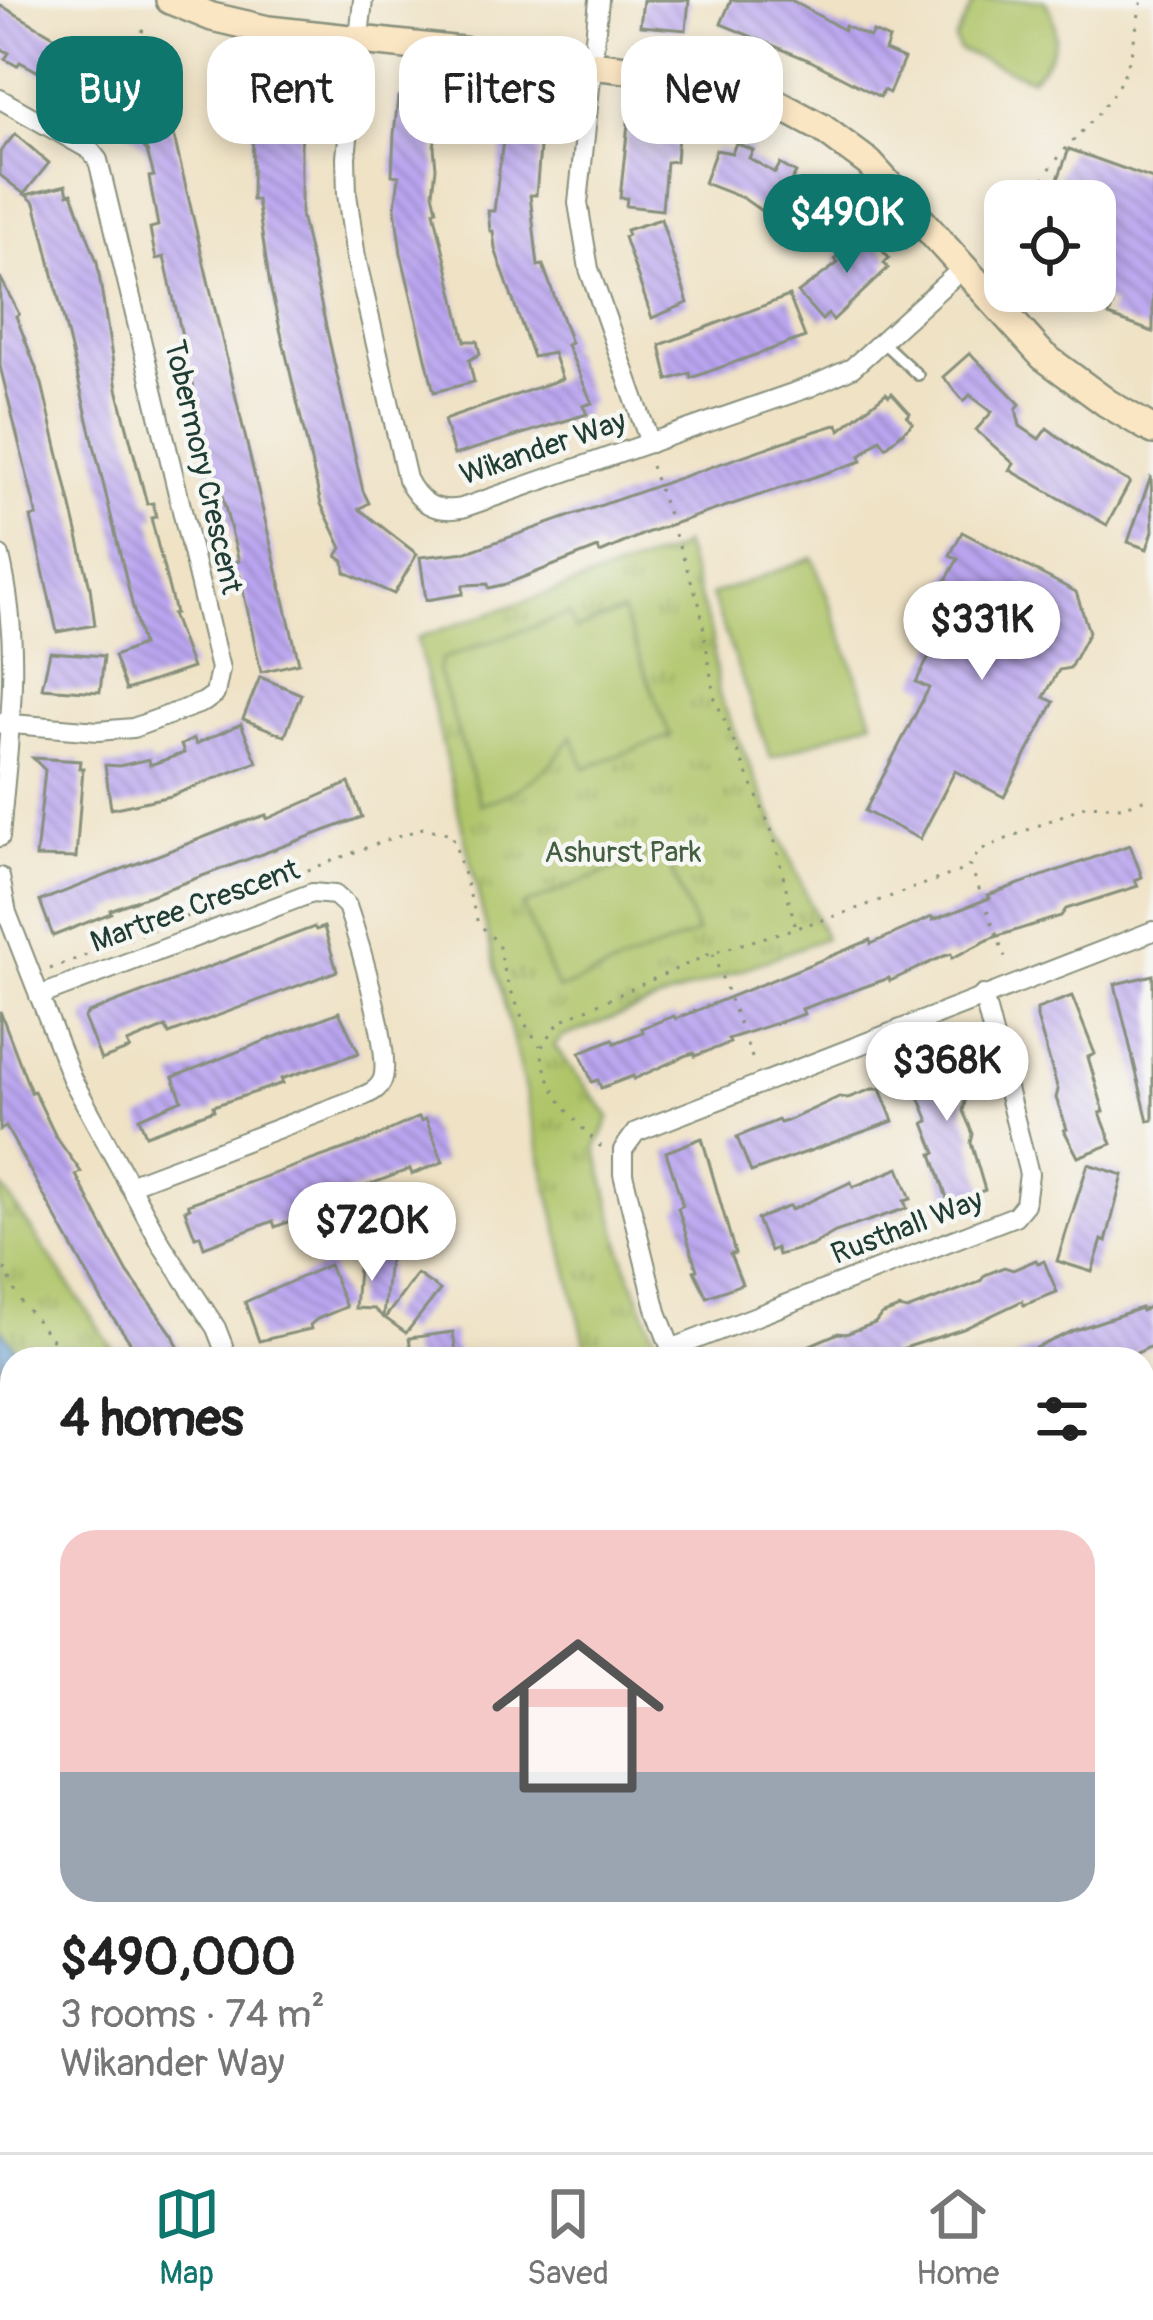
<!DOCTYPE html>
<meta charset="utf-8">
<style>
body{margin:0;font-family:Pangolin,sans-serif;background:#f2f2f2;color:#222;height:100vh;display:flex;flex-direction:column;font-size:45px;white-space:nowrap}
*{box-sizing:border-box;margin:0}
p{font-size:39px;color:#767676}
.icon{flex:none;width:66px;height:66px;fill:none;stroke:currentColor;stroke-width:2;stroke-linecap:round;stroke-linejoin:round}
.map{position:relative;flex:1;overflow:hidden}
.details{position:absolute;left:0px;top:1347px;width:1155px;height:807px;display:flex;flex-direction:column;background:#fff;border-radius:36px 36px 0 0;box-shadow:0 6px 18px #0003}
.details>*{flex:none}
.guide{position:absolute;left:36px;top:36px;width:1083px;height:108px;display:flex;gap:24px}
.controls{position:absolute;left:984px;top:180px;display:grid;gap:24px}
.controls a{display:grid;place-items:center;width:132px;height:132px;border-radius:24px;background:#fff;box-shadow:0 6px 18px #0003;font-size:60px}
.price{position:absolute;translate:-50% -102px;padding:0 27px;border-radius:42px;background:#fff;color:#222;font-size:39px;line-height:78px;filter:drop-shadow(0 3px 6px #0008)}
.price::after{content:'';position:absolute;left:50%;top:72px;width:36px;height:27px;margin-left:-18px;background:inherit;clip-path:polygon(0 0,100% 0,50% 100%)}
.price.selected{background:#0f766e;color:#fff}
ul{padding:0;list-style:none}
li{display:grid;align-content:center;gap:24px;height:636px;padding:0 60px}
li+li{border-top:3px solid #e0e0e0}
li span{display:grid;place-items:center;height:372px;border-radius:36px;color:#555}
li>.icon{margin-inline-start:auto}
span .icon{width:216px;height:216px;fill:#fffc;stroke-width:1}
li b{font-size:51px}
h2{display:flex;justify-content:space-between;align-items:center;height:144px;padding:0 60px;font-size:51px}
.pill{padding:0 42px;border-radius:36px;background:#fff;box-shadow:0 6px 18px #0003;font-size:42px;line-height:108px}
.pill.selected{background:#0f766e;color:#fff}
.tab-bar{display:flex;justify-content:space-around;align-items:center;height:168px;border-top:3px solid #e0e0e0;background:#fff;font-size:33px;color:#767676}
.tab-bar a{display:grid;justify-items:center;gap:6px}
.tab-bar .selected{color:#0f766e}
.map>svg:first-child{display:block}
</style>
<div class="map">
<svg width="1153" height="2152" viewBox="0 0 1153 2152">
<defs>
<pattern id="forest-firs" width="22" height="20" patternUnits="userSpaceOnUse" patternTransform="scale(3)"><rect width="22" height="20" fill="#8baa5c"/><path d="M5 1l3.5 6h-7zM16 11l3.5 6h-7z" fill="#718c4d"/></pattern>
<pattern id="park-tufts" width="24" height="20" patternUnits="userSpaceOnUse" patternTransform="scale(3)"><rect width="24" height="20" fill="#afc468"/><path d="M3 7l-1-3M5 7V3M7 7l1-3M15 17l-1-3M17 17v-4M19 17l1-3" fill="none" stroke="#8ea056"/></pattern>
<pattern id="water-waves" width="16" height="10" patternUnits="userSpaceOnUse" patternTransform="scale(3)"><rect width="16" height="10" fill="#6ba1d8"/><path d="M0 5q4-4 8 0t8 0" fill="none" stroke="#5784b0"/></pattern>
<pattern id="building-back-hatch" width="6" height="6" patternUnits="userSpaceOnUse" patternTransform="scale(3)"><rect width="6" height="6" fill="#baa4f0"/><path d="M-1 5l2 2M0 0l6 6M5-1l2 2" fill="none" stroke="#9787c3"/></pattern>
</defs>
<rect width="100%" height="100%" fill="#f6f6f2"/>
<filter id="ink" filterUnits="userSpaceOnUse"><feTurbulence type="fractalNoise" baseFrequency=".00833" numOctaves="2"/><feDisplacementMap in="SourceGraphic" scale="24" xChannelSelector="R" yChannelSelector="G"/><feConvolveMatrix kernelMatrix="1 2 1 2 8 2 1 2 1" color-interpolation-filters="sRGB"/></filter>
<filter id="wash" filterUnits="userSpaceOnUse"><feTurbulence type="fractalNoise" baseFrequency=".004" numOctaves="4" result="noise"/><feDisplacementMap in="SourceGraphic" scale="48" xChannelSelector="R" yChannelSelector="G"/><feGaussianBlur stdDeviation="2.7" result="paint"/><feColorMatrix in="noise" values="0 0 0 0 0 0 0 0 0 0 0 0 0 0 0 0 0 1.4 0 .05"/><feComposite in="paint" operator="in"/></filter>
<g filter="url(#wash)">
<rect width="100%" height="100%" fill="#efe2c5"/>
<path fill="url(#forest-firs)" stroke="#557448" stroke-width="3" d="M 656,2142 L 814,2142 L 815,2152 L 658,2152 Z"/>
<g fill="url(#park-tufts)" stroke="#67804e" stroke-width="3">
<path d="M 683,544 L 711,634 L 719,695 L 825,938 L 563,1037 L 554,1046 L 610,1117 L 596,1147 L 625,1262 L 664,1359 L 589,1359 L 417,638 L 676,550 Z"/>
<path d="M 0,1184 L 120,1359 L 12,1359 L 12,1826 L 0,1874 Z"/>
<path d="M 1153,1498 L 1153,1601 L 1143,1605 L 1143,1502 Z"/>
<path d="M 0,2011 L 12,2014 L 12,2095 L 0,2116 Z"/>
</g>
<g fill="#afc468" stroke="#67804e" stroke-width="3">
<path d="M 975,0 L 1044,0 C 1065,28 1055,57 1031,79 L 959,50 L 955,40 Z"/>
<path d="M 813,558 L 873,720 L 771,758 L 711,595 Z"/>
<path d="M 622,612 L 670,736 L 585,768 L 572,736 C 548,774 522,790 481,805 L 438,670 L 442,659 L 569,614 L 575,630 Z"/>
<path d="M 663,849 L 697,933 L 558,990 L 523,906 Z"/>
</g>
<path fill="url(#water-waves)" stroke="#456f86" stroke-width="3" d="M 0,1327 L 23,1359 L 12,1359 L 12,1622 L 0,1631 Z"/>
<g id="blocks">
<g fill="url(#building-back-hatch)">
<path d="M 643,0 L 689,0 L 686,30 L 640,26 Z"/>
<path d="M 731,0 L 791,0 L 844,30 L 845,26 L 870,37 L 873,32 L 889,39 L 885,51 L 904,59 L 889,93 L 883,90 L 880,97 L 811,61 L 721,24 Z"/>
<path d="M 0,5 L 130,80 L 132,77 L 169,116 L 299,663 L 261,672 L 240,576 L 231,578 L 228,564 L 239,561 L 218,480 L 211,480 L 200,438 L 204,437 L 193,384 L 187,385 L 179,340 L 183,340 L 164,257 L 156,259 L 153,245 L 150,228 L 158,226 L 149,177 L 154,176 L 147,151 L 115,115 L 112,118 L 91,100 L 20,62 L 17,66 L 5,59 L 9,53 L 0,48 Z"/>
<path d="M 259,70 L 307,77 L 301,146 L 301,215 L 363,491 L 369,503 L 359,509 L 417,554 L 394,594 L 345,572 L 344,561 L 337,556 L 342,548 L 321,504 L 270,286 L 257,200 L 252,200 L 253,116 Z"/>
<path d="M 405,88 L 442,94 L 434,147 L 436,168 L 433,193 L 437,210 L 434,211 L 465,341 L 477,341 L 480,354 L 469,360 L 474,382 L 434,392 L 401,253 L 395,208 L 399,176 L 392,175 L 394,134 L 398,97 L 404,98 Z"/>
<path d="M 503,100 L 538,103 L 537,112 L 543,113 L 536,195 L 530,195 L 538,266 L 543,265 L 571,343 L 567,345 L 592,403 L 583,406 L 587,414 L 454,455 L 444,420 L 562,379 L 553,353 L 533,357 L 495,249 L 493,231 L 490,231 L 488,211 L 494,211 L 503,140 L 500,140 Z"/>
<path d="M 629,114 L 679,121 L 676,161 L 666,162 L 662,210 L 626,206 L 627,198 L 620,198 Z"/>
<path d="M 15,134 L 49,163 L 24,194 L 0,175 L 0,152 Z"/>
<path d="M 736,143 L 753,150 L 749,158 L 775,173 L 780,164 L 796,173 L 783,195 L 819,202 L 824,195 L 838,206 L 826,221 L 822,217 L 803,240 L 743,198 L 704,183 L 716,150 L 732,153 Z"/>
<path d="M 1069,149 L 1153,179 L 1153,332 L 1109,316 L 1113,304 L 1095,297 L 1095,201 L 1050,201 Z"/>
<path d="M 66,185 L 68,194 L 72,193 L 97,262 L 117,389 L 147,504 L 153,503 L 156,517 L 151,518 L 175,613 L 172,614 L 192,668 L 126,690 L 114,656 L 142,645 L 44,237 L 35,203 L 26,195 Z"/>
<path d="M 661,219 L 688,303 L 652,318 L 624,237 L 628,235 L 626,230 Z"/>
<path d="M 860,225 L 889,258 L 884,263 L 888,268 L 833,320 L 828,314 L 822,320 L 798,293 L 838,263 L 835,259 L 853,244 L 846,237 Z"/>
<path d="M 0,277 L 19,314 L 16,316 L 42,384 L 90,587 L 95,625 L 57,632 L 31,517 L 37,516 L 0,366 Z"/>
<path d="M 789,296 L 805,337 L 691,378 L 690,373 L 668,380 L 660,345 Z"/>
<path d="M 970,353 L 1020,404 L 1016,409 L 1020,426 L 1039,439 L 1047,428 L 1094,463 L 1130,482 L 1107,525 L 1010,470 L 1014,464 L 976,430 L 992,412 L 970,395 L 964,401 L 943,377 Z"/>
<path d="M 886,393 L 889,396 L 892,393 L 910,413 L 907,416 L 913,423 L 886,447 L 880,439 L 860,456 L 862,461 L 646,533 L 600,553 L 598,548 L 506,584 L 489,588 L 488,584 L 463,585 L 463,594 L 426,600 L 420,557 L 467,552 L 800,436 L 838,424 L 840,430 Z"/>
<path d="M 1151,476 L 1153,531 L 1147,549 L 1128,542 Z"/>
<path d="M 962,532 L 1076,592 L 1089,632 L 1070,668 L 1059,670 L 1044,697 L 1054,702 L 1004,797 L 955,771 L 920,839 L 865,811 L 929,688 L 916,682 L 958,601 L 940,591 L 958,559 L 950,555 Z"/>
<path d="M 50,652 L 104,656 L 100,692 L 42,688 Z"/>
<path d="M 260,677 L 301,694 L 285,736 L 243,719 Z"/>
<path d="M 241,724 L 257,762 L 171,796 L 111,809 L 105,765 L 119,766 L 149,759 L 150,765 L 184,753 L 181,745 L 194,739 L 196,744 Z"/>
<path d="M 33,758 L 80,761 L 79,768 L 83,768 L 76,858 L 36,857 L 45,770 Z"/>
<path d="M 349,783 L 362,817 L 110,910 L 111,913 L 53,936 L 40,901 L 238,824 L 266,815 L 267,819 Z"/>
<path d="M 1130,845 L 1142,877 L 1135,880 L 1138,886 L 1066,909 L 1061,916 L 992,938 L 952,958 L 951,954 L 944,956 L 890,981 L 889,978 L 802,1009 L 804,1014 L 728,1039 L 730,1043 L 695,1056 L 694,1053 L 687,1055 L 634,1079 L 633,1076 L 601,1088 L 598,1080 L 592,1082 L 580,1052 L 613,1039 L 615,1043 L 643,1032 L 642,1028 L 674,1016 L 676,1019 L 870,940 L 871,944 L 932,917 L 933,920 L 990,898 L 988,895 Z"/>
<path d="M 314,927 L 316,930 L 324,927 L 337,971 L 169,1034 L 166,1027 L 127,1043 L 130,1049 L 101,1060 L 84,1018 L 88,1013 Z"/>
<path d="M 1153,975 L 1153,1120 L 1148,1121 L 1115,984 Z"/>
<path d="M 1072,996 L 1095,1054 L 1088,1057 L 1104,1112 L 1100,1113 L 1112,1144 L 1078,1157 L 1064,1130 L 1067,1129 L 1056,1098 L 1058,1090 L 1037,1018 L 1037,1009 Z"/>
<path d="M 0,1011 L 31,1092 L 34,1091 L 56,1137 L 81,1172 L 76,1175 L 110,1240 L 128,1273 L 173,1335 L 179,1349 L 166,1359 L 142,1359 L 105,1306 L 6,1127 L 0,1130 Z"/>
<path d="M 339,1012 L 359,1053 L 281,1079 L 283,1083 L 213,1106 L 214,1110 L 146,1135 L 139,1118 L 182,1100 L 173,1077 Z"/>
<path d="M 944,1046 L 957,1071 L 965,1101 L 963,1111 L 973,1134 L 971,1143 L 985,1190 L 949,1204 L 932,1154 L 936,1153 L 924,1123 L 929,1121 L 912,1080 L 917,1079 L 909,1060 Z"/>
<path d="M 872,1089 L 880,1089 L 893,1121 L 751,1172 L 737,1137 L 778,1120 L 780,1123 L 787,1121 L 839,1097 L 848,1098 Z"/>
<path d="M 419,1117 L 421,1121 L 426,1119 L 443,1162 L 412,1174 L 410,1169 L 337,1197 L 339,1202 L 275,1227 L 273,1221 L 204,1247 L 200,1235 L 195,1237 L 185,1210 L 190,1208 L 188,1204 L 366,1141 Z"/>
<path d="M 702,1138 L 735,1253 L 730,1254 L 742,1284 L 707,1297 L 694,1271 L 697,1270 L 678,1208 L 682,1206 L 681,1199 L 666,1152 Z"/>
<path d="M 1088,1164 L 1123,1175 L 1106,1242 L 1102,1240 L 1092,1272 L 1057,1261 Z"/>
<path d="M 899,1168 L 911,1199 L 904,1201 L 907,1208 L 835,1232 L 811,1246 L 778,1255 L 776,1248 L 770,1251 L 757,1219 L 790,1206 L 791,1210 L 851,1182 L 853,1187 Z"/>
<path d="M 359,1256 L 389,1259 L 383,1317 L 374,1309 L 355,1308 Z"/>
<path d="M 1036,1260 L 1038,1263 L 1044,1261 L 1057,1292 L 1024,1305 L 1022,1301 L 963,1329 L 889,1353 L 891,1359 L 778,1359 L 838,1333 L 846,1334 L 875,1323 L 881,1315 L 899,1308 L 907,1310 L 980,1282 L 985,1275 L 1004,1267 L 1013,1270 Z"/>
<path d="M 329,1265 L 346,1307 L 317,1319 L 310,1325 L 311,1329 L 259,1341 L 245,1302 Z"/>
<path d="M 417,1274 L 440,1290 L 406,1333 L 385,1318 Z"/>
<path d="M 1153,1304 L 1153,1345 L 1139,1352 L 1116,1359 L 1012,1359 L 1075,1330 L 1141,1308 L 1142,1311 Z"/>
<path d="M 453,1332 L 457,1359 L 412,1359 L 409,1338 Z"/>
</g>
</g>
</g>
<g filter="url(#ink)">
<use href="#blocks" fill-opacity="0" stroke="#87907c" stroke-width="3"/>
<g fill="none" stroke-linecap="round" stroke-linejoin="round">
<defs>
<path id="lane" d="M 882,342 L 918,375"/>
<g id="street">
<path d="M 363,0 L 346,157 L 347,194 L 356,258 L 407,479 C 419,503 435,513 462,508 L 810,387 L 852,368 L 963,268"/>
<path d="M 599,0 L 578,203 L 589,269 L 650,443"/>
<path d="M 0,99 L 90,150 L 98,160 L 220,669 L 215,694 L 204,702 L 133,728 L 98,731 L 0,723"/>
<path d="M 0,556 C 23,654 8,737 0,837"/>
<path d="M 0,877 L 7,913 L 72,1079 L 162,1245 L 216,1328 L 228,1359"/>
<path d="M 39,996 L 312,893 L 335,895 L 347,906 C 357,935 394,1057 382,1081 C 378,1090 370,1093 361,1097 L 129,1185"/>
<path d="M 671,1349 L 1015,1216 L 1025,1204 L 1029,1174 L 983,995"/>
<path d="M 675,1359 L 657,1312 L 623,1174 L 623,1150 L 636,1132 L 1153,931"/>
<path d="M 1143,1402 L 1153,1399"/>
<path d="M 1143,1757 L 1153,1730"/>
<path d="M 296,2142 L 299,2152"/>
<path d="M 537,2142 L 539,2152"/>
<path d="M 1109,2142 L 1111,2152"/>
<path d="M 0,2152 L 12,2132"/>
</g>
<path id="secondary" d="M 170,0 L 212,17 L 268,30 L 682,75 L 775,103 L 822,128 L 869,163 L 1043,356 L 1107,403 L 1153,430"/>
</defs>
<use href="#lane" stroke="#87907c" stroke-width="14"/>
<use href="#street" stroke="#87907c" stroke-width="22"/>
<use href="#secondary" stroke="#87907c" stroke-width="32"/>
<g stroke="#87907c" stroke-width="3" stroke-dasharray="3 9" stroke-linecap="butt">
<path d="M 88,126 L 147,23"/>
<path d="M 1033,201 C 1051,150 1101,123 1123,76 C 1134,53 1136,24 1142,0"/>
<path d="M 651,466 L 700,606 L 714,696 L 773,834 L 795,925"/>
<path d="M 970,865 L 1007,962"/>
<path d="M 713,954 L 753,1060"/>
<path d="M 50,969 L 376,844 L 423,828 L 452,834 L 478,923 L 498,943 L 507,981 L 524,1022 L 540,1046"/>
<path d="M 601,1147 C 570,1116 546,1092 541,1048 L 560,1021 L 712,953 L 842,914 L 958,872 L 970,865 L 980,850 L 1087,805 L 1122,807 L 1149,798"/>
<path d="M 0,1257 L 18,1298 L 68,1359"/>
<path d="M 1143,1569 L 1153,1565"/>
<path d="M 0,1667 L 12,1658"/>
<path d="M 827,2142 L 827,2152"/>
</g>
<use href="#lane" stroke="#fff" stroke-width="9"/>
<use href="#street" stroke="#fff" stroke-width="18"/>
<use href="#secondary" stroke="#fbe6c4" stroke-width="27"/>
</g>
</g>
<g text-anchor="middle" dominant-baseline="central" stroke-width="9" stroke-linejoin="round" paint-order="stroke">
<g font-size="30" fill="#1f3d34" stroke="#f6f6f2">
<text transform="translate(543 448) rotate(-19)">Wikander Way</text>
<text transform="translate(203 467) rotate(77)">Tobermory Crescent</text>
<text transform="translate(195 906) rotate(-20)">Martree Crescent</text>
<text transform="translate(907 1227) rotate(-21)">Rusthall Way</text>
</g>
<g font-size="30" fill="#435f41" stroke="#f6f6f2">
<text x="623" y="852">Ashurst Park</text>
</g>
</g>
</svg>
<div class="controls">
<a><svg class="icon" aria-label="locate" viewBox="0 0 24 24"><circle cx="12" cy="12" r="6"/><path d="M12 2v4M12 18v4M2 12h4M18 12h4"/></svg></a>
</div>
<b class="price selected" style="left:847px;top:276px">$490K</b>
<b class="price" style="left:982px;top:683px">$331K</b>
<b class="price" style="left:947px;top:1124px">$368K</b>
<b class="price" style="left:372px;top:1284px">$720K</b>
<div class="guide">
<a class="pill selected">Buy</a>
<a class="pill">Rent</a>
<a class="pill">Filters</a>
<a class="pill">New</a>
</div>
<section class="details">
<h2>4 homes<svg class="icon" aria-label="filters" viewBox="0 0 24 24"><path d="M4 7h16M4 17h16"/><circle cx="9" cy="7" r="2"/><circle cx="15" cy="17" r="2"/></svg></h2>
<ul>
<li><span style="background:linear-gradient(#f6c9c9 65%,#9aa5b1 0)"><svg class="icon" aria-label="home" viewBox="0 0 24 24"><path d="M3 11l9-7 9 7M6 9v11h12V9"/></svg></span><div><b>$490,000</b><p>3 rooms · 74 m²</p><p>Wikander Way</p></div></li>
</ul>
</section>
</div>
<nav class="tab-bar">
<a class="selected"><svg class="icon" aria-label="map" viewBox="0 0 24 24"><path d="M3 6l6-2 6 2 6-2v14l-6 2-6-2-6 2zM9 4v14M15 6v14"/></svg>Map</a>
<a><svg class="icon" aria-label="saved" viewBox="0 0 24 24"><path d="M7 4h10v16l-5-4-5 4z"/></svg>Saved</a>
<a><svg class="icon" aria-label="home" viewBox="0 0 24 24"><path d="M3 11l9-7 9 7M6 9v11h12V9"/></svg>Home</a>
</nav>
